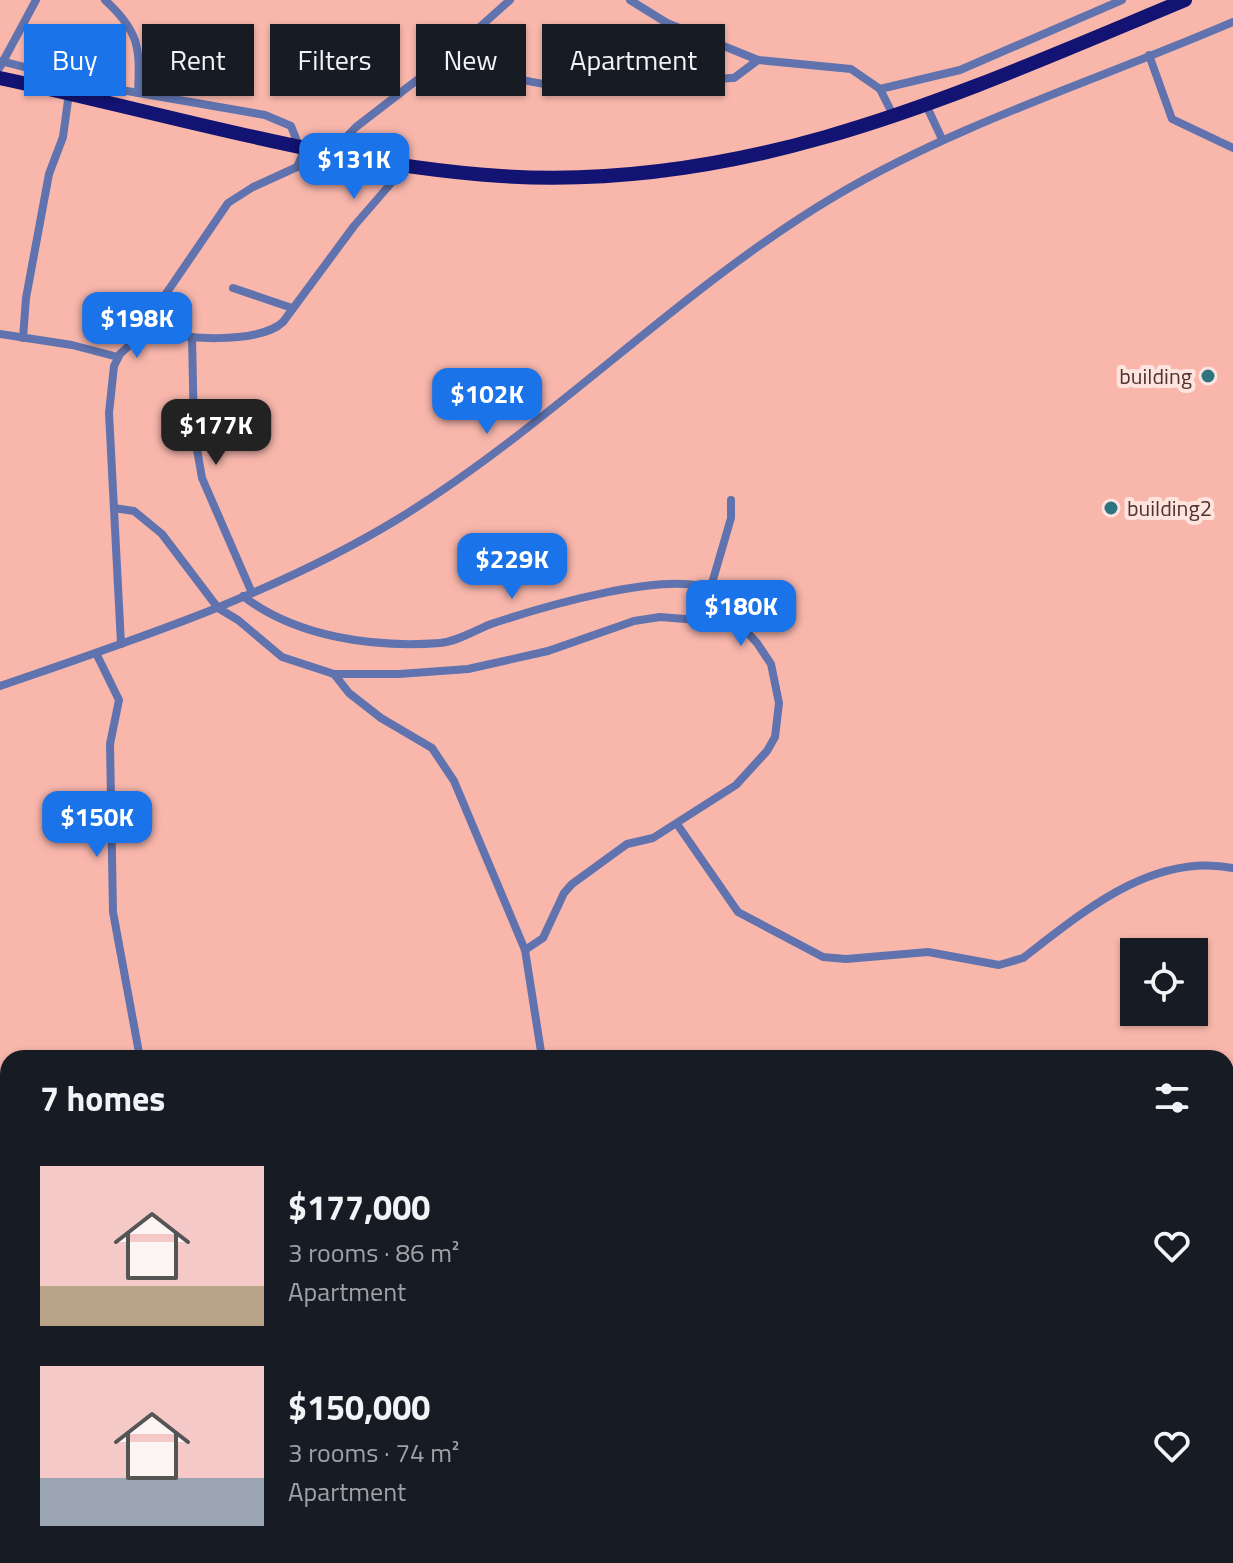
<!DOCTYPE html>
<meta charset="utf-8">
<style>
body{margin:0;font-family:"Titillium Web",sans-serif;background:#242831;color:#f1f3f6;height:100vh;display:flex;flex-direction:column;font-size:30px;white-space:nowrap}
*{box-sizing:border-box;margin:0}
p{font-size:26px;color:#9ea1a6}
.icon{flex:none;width:44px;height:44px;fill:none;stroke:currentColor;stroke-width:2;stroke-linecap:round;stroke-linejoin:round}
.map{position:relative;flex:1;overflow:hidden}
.sheet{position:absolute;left:0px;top:1050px;width:1234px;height:514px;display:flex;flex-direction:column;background:#171b24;border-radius:24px 24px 0 0;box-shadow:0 2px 6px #0004}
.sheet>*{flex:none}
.guide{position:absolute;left:24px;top:24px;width:800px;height:72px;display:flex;gap:16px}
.tools{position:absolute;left:1120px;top:938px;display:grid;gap:16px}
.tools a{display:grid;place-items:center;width:88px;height:88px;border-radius:0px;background:#171b24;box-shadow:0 2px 6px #0004;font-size:40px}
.price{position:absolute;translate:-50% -68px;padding:0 18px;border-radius:16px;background:#1a73e8;color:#fff;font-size:26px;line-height:52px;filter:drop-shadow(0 2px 4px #0008)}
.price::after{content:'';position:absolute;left:50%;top:48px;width:24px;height:18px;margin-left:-12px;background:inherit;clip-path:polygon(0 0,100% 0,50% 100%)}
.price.selected{background:#222;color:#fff}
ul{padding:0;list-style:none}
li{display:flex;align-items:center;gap:24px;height:200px;padding:0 40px}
li span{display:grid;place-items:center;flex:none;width:224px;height:160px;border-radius:0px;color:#555}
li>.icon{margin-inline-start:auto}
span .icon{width:96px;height:96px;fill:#fffc;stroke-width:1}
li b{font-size:34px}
h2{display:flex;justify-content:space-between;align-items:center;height:96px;padding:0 40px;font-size:34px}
.pill{padding:0 28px;border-radius:0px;background:#171b24;box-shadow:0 2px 6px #0004;font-size:28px;line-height:72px}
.pill.selected{background:#1a73e8;color:#fff}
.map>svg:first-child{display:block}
</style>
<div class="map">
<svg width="1233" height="1563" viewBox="0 0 1233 1563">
<rect width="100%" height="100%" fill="#f9b7ac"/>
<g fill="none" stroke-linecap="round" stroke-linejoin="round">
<g stroke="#6073ae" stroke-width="8">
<path d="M 105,0 C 140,32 140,48 138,93"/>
<path d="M 630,0 L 667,23 L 758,60 L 851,69 L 880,89 L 894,117"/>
<path d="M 1149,55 L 1172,119 L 1233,148"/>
<path d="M 443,60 C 517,82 590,96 668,91 C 691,89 711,77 734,78 L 758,60"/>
<path d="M 0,61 L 104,87 L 265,115 L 291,126 L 298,144"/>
<path d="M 0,67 L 36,0"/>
<path d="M 880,89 L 960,70 L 1122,0"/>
<path d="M 927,107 L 942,139"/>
<path d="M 297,167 L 333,151 L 356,127 L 443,60 L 510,0"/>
<path d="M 233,288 L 292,308"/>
<path d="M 148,328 C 177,341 260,344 283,322 L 354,226 L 406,166"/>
<path d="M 0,334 L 72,345 L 118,357"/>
<path d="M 192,337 L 194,432 L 202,478 L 252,593"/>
<path d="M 23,338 L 26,298 L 49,174 L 63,137 L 69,93"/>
<path d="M 114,508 L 134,511 L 162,534 L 218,608 L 238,620 L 282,657 L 334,674 L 349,693 L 381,718 L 432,748 L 454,781 L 525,950 L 542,1058"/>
<path d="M 710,590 L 731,518 L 731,500"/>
<path d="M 243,596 C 296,637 374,648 440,643 C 456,642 476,630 491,624 C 536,609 676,566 716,592 C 728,599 738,618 746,630"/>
<path d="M 121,644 L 109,413 L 114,366 L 120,354 L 148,328 L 161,301 L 228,203 L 253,187 L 297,167 L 306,147"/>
<path d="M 96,653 L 119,700 L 110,744 L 113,912 L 140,1058"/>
<path d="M 334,674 L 399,674 L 468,669 L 548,651 L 634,621 L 660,617 L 723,622 L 746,631 L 757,643 L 771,664 L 779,703 L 775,737 L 767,751 L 736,785 L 653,838 L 627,844 L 572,884 L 564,893 L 543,938 L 525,950"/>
<path d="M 0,686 C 136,639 275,594 398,519 C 553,424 680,288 837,195 C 961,122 1101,79 1233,22"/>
<path d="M 677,824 L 738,912 L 823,957 L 846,959 L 928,952 L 999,965 L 1023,958 C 1083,912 1152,852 1233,868"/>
<path d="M 0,1171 L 7,1236 L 0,1250"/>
<path d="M 738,1563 L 743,1556"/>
</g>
<path stroke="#121372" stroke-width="14" d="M 0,78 C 165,113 332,165 501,176 C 751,192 961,93 1185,0"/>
</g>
<g fill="#2c747f" stroke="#fee4df" stroke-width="3">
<circle cx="1208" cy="376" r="8"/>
<circle cx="1111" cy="508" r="8"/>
</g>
<g text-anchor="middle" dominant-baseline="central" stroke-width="8" stroke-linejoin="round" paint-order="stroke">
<g font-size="22" fill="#53322d" stroke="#fee4df" text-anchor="end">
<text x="1192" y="376">building</text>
<text x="1127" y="508" text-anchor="start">building2</text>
</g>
</g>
</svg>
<div class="tools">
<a><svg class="icon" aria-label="locate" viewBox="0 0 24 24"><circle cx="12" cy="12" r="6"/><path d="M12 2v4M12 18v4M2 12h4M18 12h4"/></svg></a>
</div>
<b class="price" style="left:354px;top:201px">$131K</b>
<b class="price" style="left:137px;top:360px">$198K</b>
<b class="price" style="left:487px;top:436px">$102K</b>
<b class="price selected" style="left:216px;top:467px">$177K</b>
<b class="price" style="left:512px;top:601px">$229K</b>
<b class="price" style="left:741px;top:648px">$180K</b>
<b class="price" style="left:97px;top:859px">$150K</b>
<div class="guide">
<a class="pill selected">Buy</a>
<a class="pill">Rent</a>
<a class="pill">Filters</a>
<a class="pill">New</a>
<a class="pill">Apartment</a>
</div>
<section class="sheet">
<h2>7 homes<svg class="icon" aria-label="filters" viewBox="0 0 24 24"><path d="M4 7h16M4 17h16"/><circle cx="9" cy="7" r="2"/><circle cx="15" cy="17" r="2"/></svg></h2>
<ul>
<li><span style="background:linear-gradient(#f6c9c9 75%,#b9a48a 0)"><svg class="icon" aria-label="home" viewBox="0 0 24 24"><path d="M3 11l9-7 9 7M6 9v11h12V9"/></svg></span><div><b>$177,000</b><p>3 rooms · 86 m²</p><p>Apartment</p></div><svg class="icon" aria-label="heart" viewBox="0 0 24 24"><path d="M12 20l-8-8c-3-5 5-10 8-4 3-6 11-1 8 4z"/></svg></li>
<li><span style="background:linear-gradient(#f6c9c9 70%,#9aa5b1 0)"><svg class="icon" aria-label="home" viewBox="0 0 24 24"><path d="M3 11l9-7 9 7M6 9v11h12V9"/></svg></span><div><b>$150,000</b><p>3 rooms · 74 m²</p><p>Apartment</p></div><svg class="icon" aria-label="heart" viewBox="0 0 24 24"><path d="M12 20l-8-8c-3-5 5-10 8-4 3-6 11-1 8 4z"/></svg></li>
</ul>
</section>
</div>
